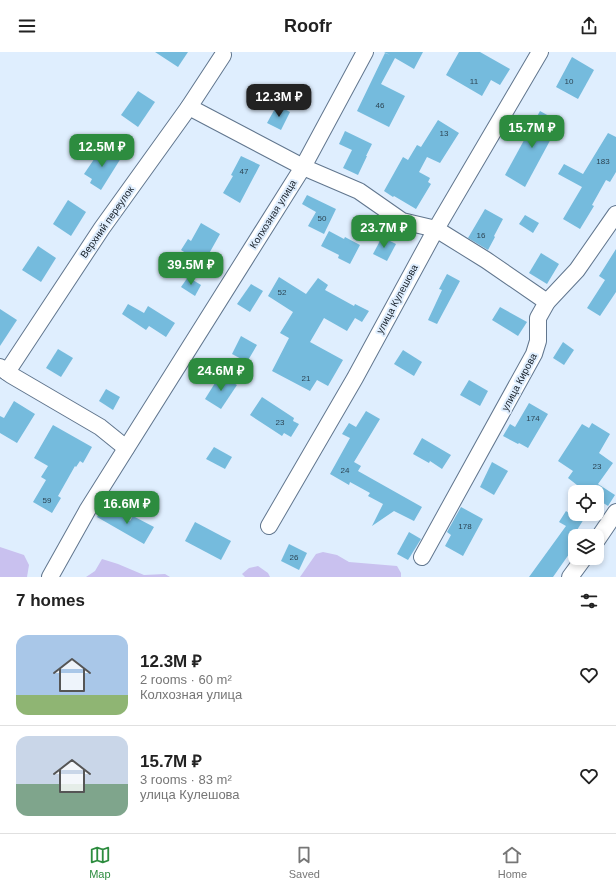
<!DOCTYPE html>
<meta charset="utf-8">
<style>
body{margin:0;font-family:Helvetica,sans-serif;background:#f6f6f6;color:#222;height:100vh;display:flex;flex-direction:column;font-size:15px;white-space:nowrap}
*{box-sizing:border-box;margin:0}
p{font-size:13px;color:#767676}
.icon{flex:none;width:22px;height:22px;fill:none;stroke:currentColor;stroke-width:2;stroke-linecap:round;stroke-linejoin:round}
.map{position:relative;height:525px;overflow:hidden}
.details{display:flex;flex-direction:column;background:#fff;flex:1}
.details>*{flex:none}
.controls{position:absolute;left:568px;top:433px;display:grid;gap:8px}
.controls a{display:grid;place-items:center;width:36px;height:36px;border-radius:8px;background:#fff;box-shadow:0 2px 6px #0003;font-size:20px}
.price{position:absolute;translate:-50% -34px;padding:0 9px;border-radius:8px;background:#2d8c3f;color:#fff;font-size:13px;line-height:26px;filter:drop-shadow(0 1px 2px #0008)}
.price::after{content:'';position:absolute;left:50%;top:24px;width:12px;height:9px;margin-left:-6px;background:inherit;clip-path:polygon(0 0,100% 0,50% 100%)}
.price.active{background:#222;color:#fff}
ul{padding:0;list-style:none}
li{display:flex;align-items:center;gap:12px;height:100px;padding:0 16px}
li+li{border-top:1px solid #e0e0e0}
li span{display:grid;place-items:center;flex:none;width:112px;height:80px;border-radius:12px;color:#555}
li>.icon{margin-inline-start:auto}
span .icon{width:48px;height:48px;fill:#fffc;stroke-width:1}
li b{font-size:17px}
h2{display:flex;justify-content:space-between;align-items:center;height:48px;padding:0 16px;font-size:17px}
header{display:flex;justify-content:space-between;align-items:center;height:52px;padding:0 16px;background:#fff;font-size:18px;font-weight:700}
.tabs{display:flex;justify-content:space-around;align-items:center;height:56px;border-top:1px solid #e0e0e0;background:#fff;font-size:11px;color:#767676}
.tabs a{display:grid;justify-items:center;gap:2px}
.tabs .active{color:#2d8c3f}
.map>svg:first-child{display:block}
</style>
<header><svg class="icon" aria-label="menu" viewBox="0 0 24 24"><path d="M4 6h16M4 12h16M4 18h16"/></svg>Roofr<svg class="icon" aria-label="share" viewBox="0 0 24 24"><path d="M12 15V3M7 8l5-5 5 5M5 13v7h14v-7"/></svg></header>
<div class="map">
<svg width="616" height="525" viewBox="0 0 616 525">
<rect width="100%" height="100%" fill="#dfeefe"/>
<g fill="#c9c1ef">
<path d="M 0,495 L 24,503 L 29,513 L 27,525 L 0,525 Z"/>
<path d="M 323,500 L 337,503 L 349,510 L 397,514 L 401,521 L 401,525 L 300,525 L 316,502 Z"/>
<path d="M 102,507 L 118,512 L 144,523 L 165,522 L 170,525 L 86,525 L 95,519 Z"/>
<path d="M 258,514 L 268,521 L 270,525 L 245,525 L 242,522 L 249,516 Z"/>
</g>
<g fill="#75bbdd">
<path d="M 155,0 L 188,0 L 178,15 Z"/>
<path d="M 384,0 L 423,0 L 414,17 L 395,6 L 381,32 L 405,44 L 389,75 L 357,59 L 385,1 L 390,3 Z"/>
<path d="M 459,0 L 480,0 L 510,17 L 500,33 L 491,28 L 482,44 L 446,23 Z"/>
<path d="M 572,5 L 594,18 L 578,47 L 556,35 Z"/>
<path d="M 138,39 L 155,50 L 138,75 L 121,63 Z"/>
<path d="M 277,53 L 290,60 L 281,78 L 267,71 Z"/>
<path d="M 540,59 L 560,70 L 525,135 L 505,123 Z"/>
<path d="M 438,68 L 459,81 L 440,111 L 427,105 L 419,120 L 430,126 L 428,130 L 431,132 L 416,157 L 394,144 L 393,145 L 384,139 L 403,105 L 408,108 L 417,93 L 421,95 Z"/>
<path d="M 345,79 L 372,92 L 366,104 L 367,104 L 358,123 L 343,116 L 352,98 L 339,92 Z"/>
<path d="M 608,81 L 616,85 L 616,120 L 610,130 L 606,128 L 592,153 L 594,154 L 580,177 L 563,167 L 582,135 L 558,122 L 564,112 L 583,122 Z"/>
<path d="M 103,94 L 121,106 L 101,138 L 90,131 L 92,127 L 84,122 Z"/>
<path d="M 241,104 L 260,113 L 240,151 L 223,141 L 233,124 L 231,123 Z"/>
<path d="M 307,143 L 336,157 L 324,182 L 308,174 L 316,160 L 302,152 Z"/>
<path d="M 68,148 L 86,160 L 71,184 L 53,172 Z"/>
<path d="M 485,157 L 503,167 L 494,184 L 495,185 L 488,198 L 468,186 Z"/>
<path d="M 525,163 L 539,171 L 533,181 L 519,172 Z"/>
<path d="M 201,171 L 220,182 L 206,207 L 201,204 L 198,209 L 181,198 L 188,187 L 191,189 Z"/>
<path d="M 329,179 L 344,187 L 345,185 L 360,193 L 350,212 L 338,206 L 339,203 L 321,194 Z"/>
<path d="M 382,185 L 396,192 L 387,209 L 373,202 Z"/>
<path d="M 38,194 L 56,206 L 41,230 L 22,218 Z"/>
<path d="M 616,197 L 616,240 L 600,264 L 587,256 L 605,228 L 599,224 Z"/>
<path d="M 541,201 L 559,212 L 547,232 L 529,221 Z"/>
<path d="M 447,222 L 460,229 L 437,272 L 428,268 L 442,238 L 439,237 Z"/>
<path d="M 188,225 L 201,233 L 195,244 L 181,235 Z"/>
<path d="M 279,225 L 306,242 L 318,226 L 328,233 L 325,238 L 354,254 L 355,252 L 369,259 L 362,270 L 355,266 L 347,279 L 324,266 L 310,290 L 343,308 L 328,334 L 317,328 L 310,339 L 272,319 L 289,286 L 280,281 L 293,260 L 268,244 Z"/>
<path d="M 251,232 L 263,239 L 250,260 L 237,252 Z"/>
<path d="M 128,252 L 144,261 L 148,254 L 175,271 L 166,285 L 149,274 L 146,278 L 122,262 Z"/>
<path d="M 500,255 L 527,270 L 518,284 L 492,268 Z"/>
<path d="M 0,257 L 17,268 L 0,294 Z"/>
<path d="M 241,284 L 257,293 L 247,310 L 232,302 Z"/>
<path d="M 563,290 L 574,298 L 564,313 L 553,306 Z"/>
<path d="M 58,297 L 73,306 L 61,325 L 46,316 Z"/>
<path d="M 403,298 L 422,310 L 414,324 L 394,312 Z"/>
<path d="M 220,323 L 237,333 L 221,357 L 205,347 Z"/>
<path d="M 469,328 L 488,339 L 480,354 L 460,343 Z"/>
<path d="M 106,337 L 120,345 L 113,358 L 99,349 Z"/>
<path d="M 262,345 L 294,366 L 293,369 L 299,372 L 291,385 L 284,381 L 282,384 L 250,363 Z"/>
<path d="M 14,349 L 35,362 L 17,391 L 0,381 L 0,364 L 4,366 Z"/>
<path d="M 529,351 L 548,362 L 528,396 L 519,391 L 518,392 L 503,384 L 510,372 L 515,375 Z"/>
<path d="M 366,359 L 380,367 L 354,410 L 361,414 L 358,419 L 422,455 L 414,469 L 394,459 L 372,474 L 383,452 L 368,444 L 370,441 L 350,430 L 349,433 L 330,422 L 350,386 L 342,382 L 349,371 L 356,375 Z"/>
<path d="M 592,371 L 610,382 L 599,401 L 613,411 L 598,432 L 615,443 L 608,454 L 597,447 L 597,440 L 586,440 L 568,426 L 573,419 L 558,409 L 582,372 L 589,376 Z"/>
<path d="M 53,373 L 92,395 L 83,411 L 80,409 L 76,415 L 75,414 L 58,444 L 61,446 L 52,461 L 33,450 L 46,428 L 41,425 L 48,414 L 34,406 Z"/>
<path d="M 422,386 L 451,403 L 442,417 L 430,409 L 429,411 L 413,402 Z"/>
<path d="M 214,395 L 232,405 L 225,417 L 206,407 Z"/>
<path d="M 492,410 L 508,419 L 494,443 L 480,435 Z"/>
<path d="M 104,453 L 130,469 L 133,464 L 154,475 L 144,492 L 97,465 Z"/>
<path d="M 461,455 L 483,467 L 463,504 L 445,494 L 451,483 L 447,480 Z"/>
<path d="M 566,459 L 570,462 L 587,462 L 569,491 L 574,495 L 553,525 L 529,525 L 566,474 L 559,470 Z"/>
<path d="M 195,470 L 231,489 L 221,508 L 185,489 Z"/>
<path d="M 409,480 L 421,487 L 408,508 L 397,502 Z"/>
<path d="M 289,492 L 307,501 L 299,518 L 281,509 Z"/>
</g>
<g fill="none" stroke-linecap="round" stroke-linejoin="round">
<defs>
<g id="minor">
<path d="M 189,55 L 303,115 L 359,139 L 402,169 L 436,177 L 486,208 L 547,250"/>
<path d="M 0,315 L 11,323 L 100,375 L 126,396"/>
<path d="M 7,320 L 102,176 L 189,55 L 223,3"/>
<path d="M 269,474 L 355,326 L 436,177 L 540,0"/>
<path d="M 597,488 L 616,460"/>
<path d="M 422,505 L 534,302 L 538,289 L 538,266 L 547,250 L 577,218 L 616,162"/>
<path d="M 50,525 L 88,457 L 303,115 L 365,0"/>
<path d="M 570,525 L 584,506"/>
</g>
</defs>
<use href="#minor" stroke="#61768e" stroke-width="18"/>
<use href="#minor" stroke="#fff" stroke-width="16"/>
</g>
<g text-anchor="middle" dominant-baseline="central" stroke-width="4" stroke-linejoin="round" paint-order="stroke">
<g font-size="8" fill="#2d4554">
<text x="474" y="29">11</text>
<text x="569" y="29">10</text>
<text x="380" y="53">46</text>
<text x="444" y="81">13</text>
<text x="603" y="109">183</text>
<text x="244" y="119">47</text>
<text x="322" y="166">50</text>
<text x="481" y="183">16</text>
<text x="282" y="240">52</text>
<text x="306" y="326">21</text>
<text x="533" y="366">174</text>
<text x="280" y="370">23</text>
<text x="597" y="414">23</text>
<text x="345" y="418">24</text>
<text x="47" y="448">59</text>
<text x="465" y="474">178</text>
<text x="294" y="505">26</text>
</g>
<g font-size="10" fill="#151e27" stroke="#dfeefe">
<text transform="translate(273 162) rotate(-58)">Колхозная улица</text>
<text transform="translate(107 170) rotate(-55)">Верхний переулок</text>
<text transform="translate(397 247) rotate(-62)">улица Кулешова</text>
<text transform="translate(519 330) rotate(-62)">улица Кирова</text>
</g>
</g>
</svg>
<div class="controls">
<a><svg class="icon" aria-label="locate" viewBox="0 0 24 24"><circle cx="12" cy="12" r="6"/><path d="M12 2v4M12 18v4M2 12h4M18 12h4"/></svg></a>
<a><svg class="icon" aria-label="layers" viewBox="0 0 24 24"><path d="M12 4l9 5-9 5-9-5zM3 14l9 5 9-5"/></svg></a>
</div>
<b class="price active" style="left:279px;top:66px">12.3M ₽</b>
<b class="price" style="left:532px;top:97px">15.7M ₽</b>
<b class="price" style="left:102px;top:116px">12.5M ₽</b>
<b class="price" style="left:384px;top:197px">23.7M ₽</b>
<b class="price" style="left:191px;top:234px">39.5M ₽</b>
<b class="price" style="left:221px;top:340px">24.6M ₽</b>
<b class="price" style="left:127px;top:473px">16.6M ₽</b>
</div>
<section class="details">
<h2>7 homes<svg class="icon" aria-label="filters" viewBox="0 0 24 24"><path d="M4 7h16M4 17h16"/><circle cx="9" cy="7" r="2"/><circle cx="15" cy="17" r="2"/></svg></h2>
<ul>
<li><span style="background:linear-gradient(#a9c7e8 75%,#8fb573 0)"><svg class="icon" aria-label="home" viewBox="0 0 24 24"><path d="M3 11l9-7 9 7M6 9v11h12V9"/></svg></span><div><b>12.3M ₽</b><p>2 rooms · 60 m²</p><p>Колхозная улица</p></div><svg class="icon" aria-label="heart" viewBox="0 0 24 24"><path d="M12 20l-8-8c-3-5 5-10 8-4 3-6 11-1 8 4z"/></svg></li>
<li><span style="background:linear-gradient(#c9d6e8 60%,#7fa58c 0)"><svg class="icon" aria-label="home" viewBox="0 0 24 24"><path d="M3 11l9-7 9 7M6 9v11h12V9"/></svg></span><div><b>15.7M ₽</b><p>3 rooms · 83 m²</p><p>улица Кулешова</p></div><svg class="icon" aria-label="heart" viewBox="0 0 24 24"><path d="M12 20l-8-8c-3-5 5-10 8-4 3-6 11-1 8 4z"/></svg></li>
</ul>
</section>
<nav class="tabs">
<a class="active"><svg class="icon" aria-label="map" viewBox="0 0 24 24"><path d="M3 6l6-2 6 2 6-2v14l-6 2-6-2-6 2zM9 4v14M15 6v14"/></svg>Map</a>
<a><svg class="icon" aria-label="saved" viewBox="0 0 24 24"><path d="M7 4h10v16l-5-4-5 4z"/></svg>Saved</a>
<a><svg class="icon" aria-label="home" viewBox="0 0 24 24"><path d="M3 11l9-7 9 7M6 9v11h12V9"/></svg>Home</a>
</nav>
